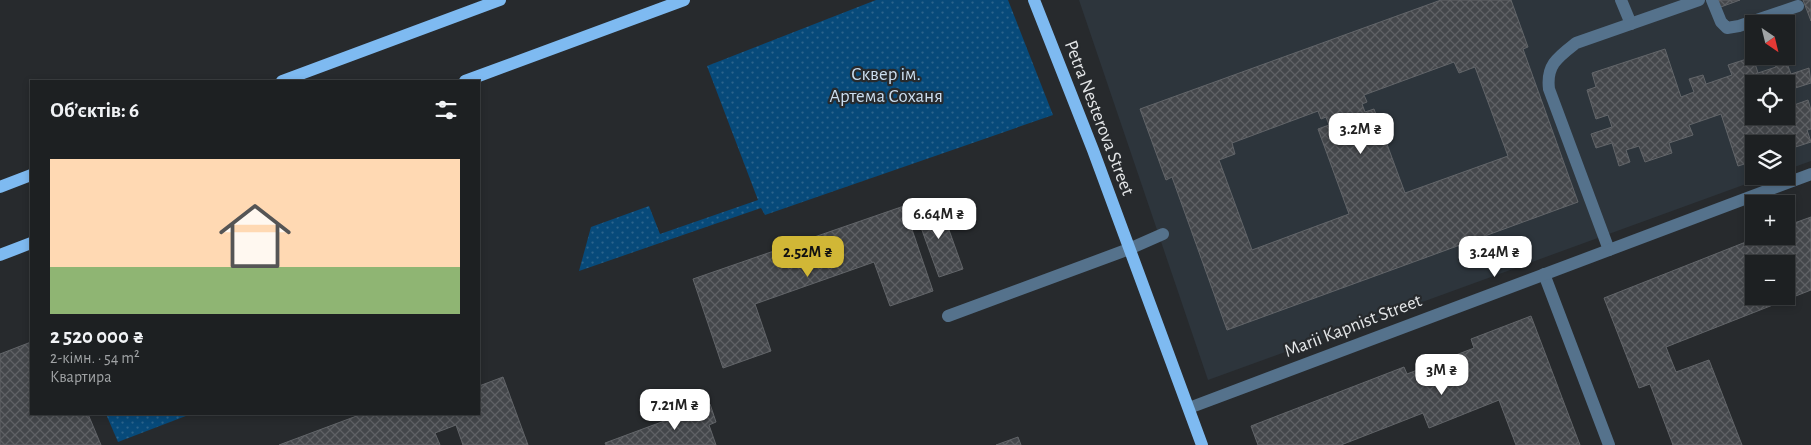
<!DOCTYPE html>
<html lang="uk">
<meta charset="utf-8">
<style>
body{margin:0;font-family:"Alegreya Sans",sans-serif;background:#25282a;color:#f1f3f6;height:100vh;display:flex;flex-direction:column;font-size:19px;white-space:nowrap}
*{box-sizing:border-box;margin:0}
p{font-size:16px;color:#a0a3a5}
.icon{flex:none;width:28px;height:28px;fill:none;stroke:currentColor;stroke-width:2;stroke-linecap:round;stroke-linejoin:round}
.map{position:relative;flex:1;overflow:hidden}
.panel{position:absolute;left:30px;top:80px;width:450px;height:335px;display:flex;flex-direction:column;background:#1d2022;border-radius:0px;box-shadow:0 2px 8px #0003,0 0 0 1px #3b3e40}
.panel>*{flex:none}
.needle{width:32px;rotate:145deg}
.buttons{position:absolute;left:1745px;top:15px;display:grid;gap:10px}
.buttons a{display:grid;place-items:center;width:50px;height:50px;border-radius:0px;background:#1d2022;box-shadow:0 2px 8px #0003,0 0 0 1px #3b3e40;font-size:25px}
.price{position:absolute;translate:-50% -42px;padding:0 11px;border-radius:10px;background:#fff;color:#222;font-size:16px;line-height:32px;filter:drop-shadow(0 1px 2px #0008)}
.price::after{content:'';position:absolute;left:50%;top:30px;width:15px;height:11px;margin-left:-8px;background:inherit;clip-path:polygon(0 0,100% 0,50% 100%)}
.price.selected{background:#d1b736;color:#111}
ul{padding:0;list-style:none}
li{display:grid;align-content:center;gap:10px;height:265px;padding:0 20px}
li+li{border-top:1px solid #3b3e40}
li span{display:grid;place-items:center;height:155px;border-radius:0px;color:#555}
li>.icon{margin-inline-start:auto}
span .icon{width:90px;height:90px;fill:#fffc;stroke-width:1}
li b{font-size:21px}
h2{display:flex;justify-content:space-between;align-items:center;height:60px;padding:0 20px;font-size:21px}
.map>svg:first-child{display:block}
</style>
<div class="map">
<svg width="1811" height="445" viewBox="0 0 1811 445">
<defs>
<pattern id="grass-dots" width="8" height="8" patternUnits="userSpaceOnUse" patternTransform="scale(1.25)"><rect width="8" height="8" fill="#074a7a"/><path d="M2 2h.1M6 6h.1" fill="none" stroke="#2b648d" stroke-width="1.8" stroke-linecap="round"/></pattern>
<pattern id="building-cross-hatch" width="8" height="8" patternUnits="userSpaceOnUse" patternTransform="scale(1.25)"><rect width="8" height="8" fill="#44474b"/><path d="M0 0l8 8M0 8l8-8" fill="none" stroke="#5f6165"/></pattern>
</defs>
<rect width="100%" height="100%" fill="#272a2d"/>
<path fill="#2d353c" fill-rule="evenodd" d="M 1079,0 L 1811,0 L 1811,161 L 1786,170 L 1786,144 L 1754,144 L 1754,176 L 1768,176 L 1208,380 ZM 1754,24 L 1786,24 L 1786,56 L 1754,56 ZM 1754,84 L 1786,84 L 1786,116 L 1754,116 Z"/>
<g fill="url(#grass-dots)">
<path d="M 876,0 L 1008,0 L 1053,115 L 765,215 L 761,208 L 579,271 L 591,227 L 649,206 L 660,234 L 758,200 L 707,66 Z"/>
<path d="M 106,414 L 191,414 L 118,442 Z"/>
</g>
<g fill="url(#building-cross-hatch)" stroke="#626569" fill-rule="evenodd">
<path d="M 1441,0 L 1511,0 L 1528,47 L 1523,49 L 1578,202 L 1227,330 L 1172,177 L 1166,180 L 1140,109 ZM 1454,62 L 1459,73 L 1475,67 L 1508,156 L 1405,193 L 1374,109 L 1365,112 L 1362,104 L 1367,102 L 1364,95 ZM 1318,111 L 1321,119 L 1326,117 L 1329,125 L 1318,129 L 1349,214 L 1252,250 L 1219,160 L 1235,154 L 1232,143 Z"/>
<path d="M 1715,0 L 1740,0 L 1718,8 Z"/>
<path d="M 1803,0 L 1811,0 L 1811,21 Z"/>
<path d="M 1665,49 L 1681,97 L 1694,92 L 1689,79 L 1703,75 L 1706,84 L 1732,75 L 1728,65 L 1753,57 L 1758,73 L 1776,67 L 1774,62 L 1785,58 L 1791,74 L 1809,68 L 1811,83 L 1789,90 L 1794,105 L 1808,100 L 1811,110 L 1811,129 L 1807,130 L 1811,142 L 1786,150 L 1786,144 L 1754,144 L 1754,161 L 1738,166 L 1721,114 L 1689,125 L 1693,135 L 1669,143 L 1672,153 L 1645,162 L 1639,146 L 1626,150 L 1630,162 L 1619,166 L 1612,143 L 1596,148 L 1591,134 L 1612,127 L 1608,115 L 1596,119 L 1587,90 L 1596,87 L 1592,73 ZM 1754,84 L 1786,84 L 1786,116 L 1754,116 Z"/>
<path d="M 939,202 L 963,269 L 939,277 L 915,211 Z"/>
<path d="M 904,206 L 933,291 L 890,306 L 874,262 L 755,304 L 771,351 L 723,368 L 693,279 Z"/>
<path d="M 1811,217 L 1811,290 L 1666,347 L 1676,372 L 1709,360 L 1742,445 L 1673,445 L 1650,384 L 1639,388 L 1604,298 L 1761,236 L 1786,236 L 1786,226 ZM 1754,264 L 1786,264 L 1786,296 L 1754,296 Z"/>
<path d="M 1531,316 L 1580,445 L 1516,445 L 1499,400 L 1429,428 L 1423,413 L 1341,445 L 1258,445 L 1251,426 L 1404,367 L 1407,374 L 1474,348 L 1471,339 Z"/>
<path d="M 31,342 L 31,414 L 88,414 L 101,445 L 0,445 L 0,354 Z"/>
<path d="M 503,377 L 528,445 L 463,445 L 456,425 L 435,433 L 440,445 L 279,445 L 362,414 L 479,414 L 479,386 Z"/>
<path d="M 710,404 L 716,422 L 709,425 L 716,445 L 606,445 L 605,443 Z"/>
<path d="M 1018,437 L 1021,445 L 996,445 Z"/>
</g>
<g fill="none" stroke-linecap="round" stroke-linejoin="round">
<g stroke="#55728c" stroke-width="12">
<path d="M 1621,0 L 1631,24"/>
<path d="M 1712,0 L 1721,22 L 1727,28 L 1739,26 L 1798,6"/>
<path d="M 1609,250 L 1549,89 C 1546,65 1558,57 1576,43 L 1699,0"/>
<path d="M 1544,274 L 1609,445"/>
<path d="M 948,316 L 1129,249 L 1163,234"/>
<path d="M 1189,408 L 1811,174"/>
</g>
<g stroke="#7ebaf1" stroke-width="12">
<path d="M 1034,0 L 1093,150 L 1202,445"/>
<path d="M 282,81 L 500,0"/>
<path d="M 465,81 L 684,0"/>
<path d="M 0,187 L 31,175"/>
<path d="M 0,255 L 31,243"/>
</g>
</g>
<g text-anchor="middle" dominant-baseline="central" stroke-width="4.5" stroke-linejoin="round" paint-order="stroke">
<g font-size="19" fill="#ccdeef" stroke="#272a2d">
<text x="886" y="74">Сквер ім.<tspan x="886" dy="22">Артема Соханя</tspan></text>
</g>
<g font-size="19" fill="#e3e5e7" stroke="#272a2d">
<text transform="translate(1099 118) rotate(69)">Petra Nesterova Street</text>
<text transform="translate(1353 326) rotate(-21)">Marii Kapnist Street</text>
</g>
</g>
</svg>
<div class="buttons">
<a><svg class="needle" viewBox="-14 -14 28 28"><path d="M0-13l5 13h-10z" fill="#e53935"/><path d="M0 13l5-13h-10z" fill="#a0a3a5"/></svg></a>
<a><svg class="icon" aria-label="locate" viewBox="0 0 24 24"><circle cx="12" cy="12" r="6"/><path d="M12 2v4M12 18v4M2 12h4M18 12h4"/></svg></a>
<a><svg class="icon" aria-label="layers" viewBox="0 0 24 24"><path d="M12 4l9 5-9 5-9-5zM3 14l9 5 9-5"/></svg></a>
<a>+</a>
<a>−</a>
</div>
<b class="price" style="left:1361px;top:155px">3.2M ₴</b>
<b class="price" style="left:939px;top:240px">6.64M ₴</b>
<b class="price selected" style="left:808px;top:278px">2.52M ₴</b>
<b class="price" style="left:1495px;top:278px">3.24M ₴</b>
<b class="price" style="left:1442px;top:396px">3M ₴</b>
<b class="price" style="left:675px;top:431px">7.21M ₴</b>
<section class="panel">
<h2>Об’єктів: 6<svg class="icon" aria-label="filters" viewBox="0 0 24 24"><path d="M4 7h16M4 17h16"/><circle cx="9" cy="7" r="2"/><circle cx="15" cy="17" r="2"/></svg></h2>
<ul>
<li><span style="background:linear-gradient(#ffd9b3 70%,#8fb573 0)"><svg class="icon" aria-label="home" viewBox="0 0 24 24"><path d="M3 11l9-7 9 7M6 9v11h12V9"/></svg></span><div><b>2 520 000 ₴</b><p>2-кімн. · 54 m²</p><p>Квартира</p></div></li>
</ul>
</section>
</div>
